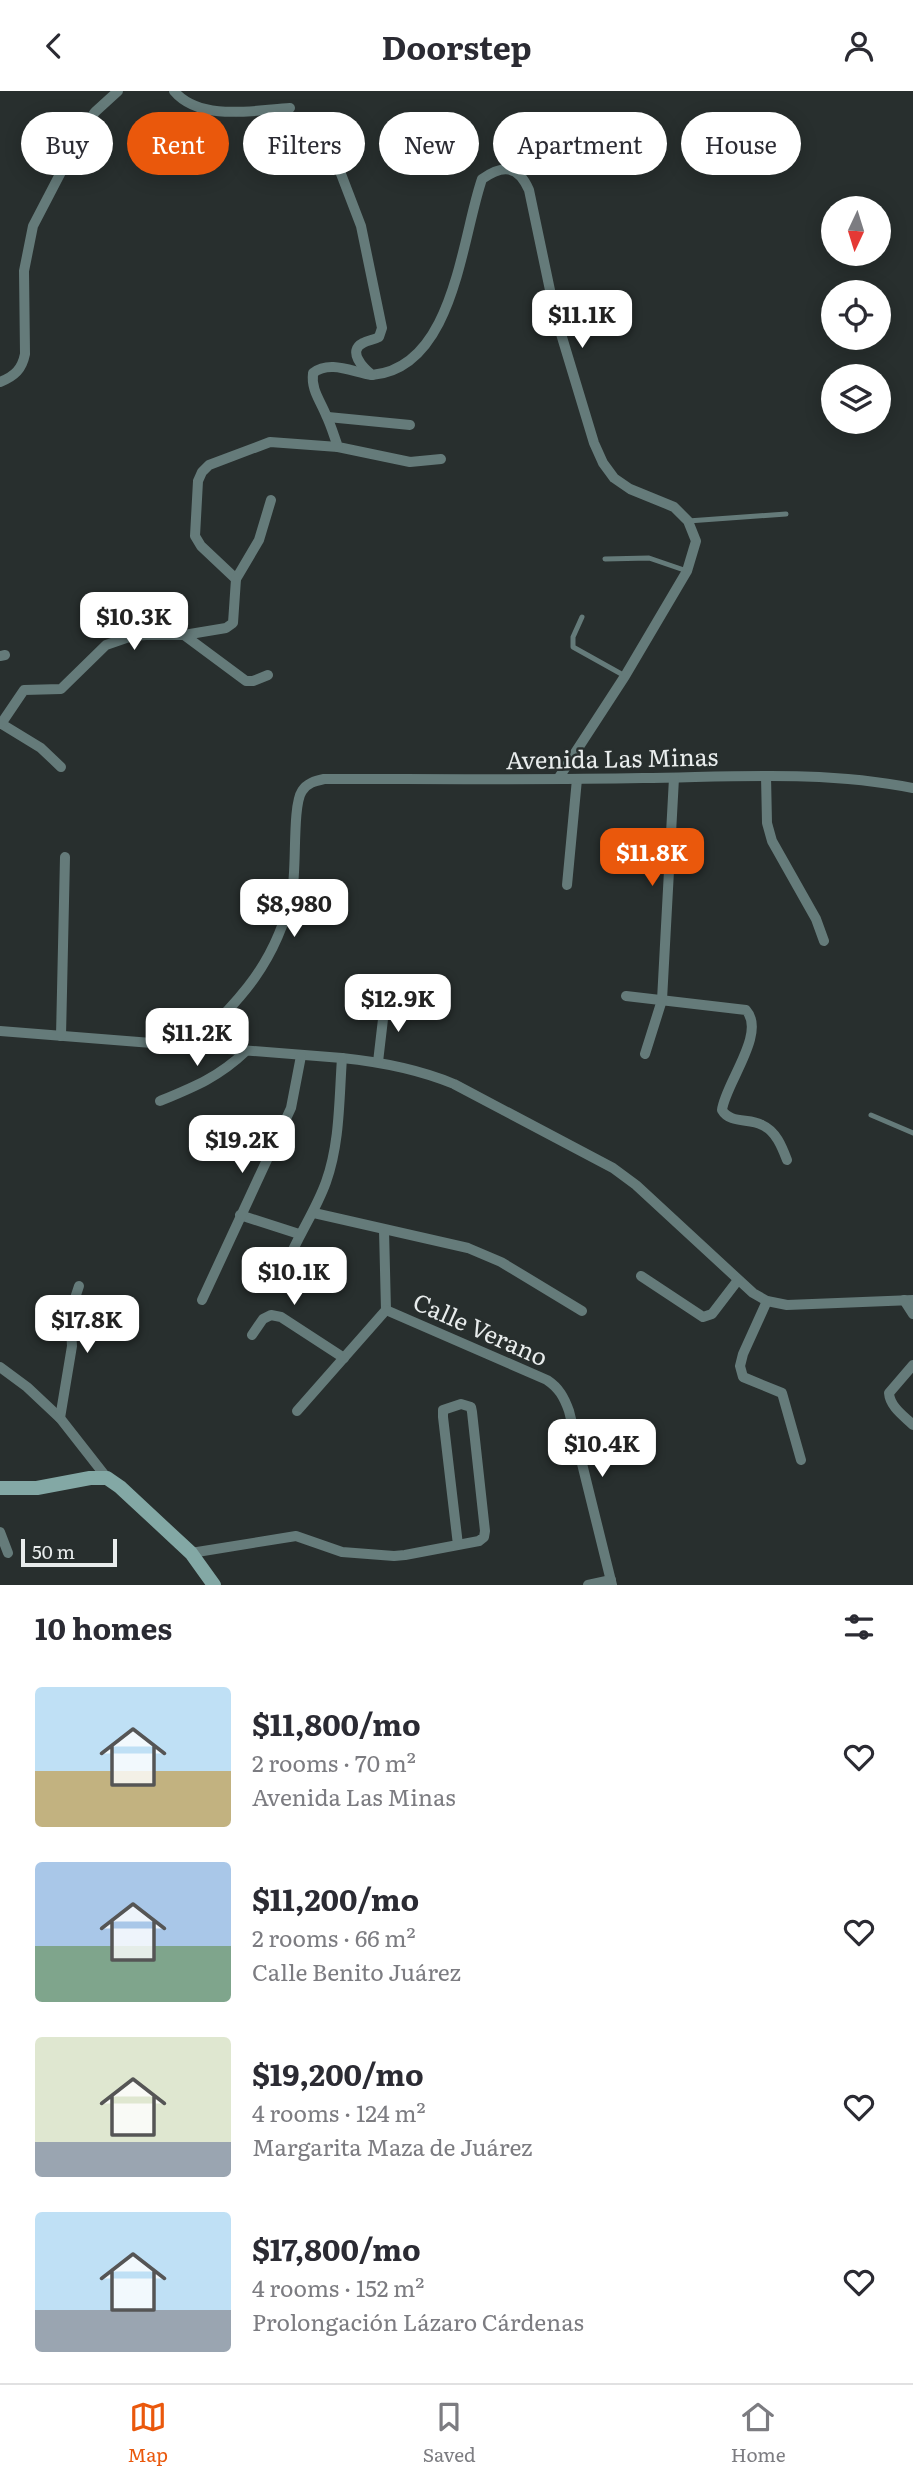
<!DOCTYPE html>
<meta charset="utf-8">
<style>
body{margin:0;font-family:Literata,serif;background:#f7f7f7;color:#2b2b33;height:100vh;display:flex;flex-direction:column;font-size:26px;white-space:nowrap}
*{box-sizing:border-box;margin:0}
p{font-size:23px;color:#7c7c81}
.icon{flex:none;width:38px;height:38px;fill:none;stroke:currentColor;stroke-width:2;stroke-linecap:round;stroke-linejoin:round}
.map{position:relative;height:1494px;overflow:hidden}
.drawer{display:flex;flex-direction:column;background:#fff;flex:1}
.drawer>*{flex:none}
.hud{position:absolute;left:21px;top:21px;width:872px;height:63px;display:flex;gap:14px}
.needle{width:46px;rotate:184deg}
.buttons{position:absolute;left:821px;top:105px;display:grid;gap:14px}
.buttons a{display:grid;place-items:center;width:70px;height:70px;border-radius:50%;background:#fff;box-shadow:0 4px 18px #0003;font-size:35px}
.scale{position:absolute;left:21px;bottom:18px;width:96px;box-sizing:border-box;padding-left:7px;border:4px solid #e8ecec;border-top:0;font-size:19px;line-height:24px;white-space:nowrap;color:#e8ecec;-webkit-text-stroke:5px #282f2e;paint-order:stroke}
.price{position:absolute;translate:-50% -60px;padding:0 16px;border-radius:14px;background:#fff;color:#222;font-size:23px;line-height:46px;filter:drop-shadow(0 2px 4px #0008)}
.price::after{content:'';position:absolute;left:50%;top:42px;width:21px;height:16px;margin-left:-10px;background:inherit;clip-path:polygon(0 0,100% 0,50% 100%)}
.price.on{background:#ea580c;color:#fff}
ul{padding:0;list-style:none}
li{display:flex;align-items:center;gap:21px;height:175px;padding:0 35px}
li span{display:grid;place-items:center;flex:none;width:196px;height:140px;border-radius:7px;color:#555}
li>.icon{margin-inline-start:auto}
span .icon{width:84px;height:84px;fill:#fffc;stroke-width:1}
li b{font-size:30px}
h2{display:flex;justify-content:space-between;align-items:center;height:84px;padding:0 35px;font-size:30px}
.pill{padding:0 24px;border-radius:32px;background:#fff;box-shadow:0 4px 18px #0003;font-size:24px;line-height:63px}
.pill.on{background:#ea580c;color:#fff}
header{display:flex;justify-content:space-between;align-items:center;height:91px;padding:0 35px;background:#fff;font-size:32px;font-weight:700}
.tab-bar{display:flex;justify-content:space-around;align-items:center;height:98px;border-top:2px solid #e1e1e2;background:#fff;font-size:19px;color:#7c7c81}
.tab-bar a{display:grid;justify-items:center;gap:4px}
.tab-bar .on{color:#ea580c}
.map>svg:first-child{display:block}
</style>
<header><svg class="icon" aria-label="back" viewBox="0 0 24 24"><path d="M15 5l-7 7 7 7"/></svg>Doorstep<svg class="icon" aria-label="person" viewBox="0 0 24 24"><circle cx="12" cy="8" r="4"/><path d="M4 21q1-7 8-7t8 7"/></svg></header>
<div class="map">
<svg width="913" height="1494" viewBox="0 0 913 1494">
<rect width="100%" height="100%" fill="#282f2e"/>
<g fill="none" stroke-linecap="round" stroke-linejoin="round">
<g stroke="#657b7a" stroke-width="5">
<path d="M 688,430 L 786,423"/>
<path d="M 605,468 L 649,467 L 687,480"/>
<path d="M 582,526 L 573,546 L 573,556 L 625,585"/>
<path d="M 871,1024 L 913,1042"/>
</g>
<g stroke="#657b7a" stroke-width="10">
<path d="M 174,0 C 200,31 256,19 290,17"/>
<path d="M 328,49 L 361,135 L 382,237 L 379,246 C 374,249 368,249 363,252 C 347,260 363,277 372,284 C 454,277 461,149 482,88 C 503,73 518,74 529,99 L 555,223 L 594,352 L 603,372 L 614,387 L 630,398 L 674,416 L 688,430 L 696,450 L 687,480 L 625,585 L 558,688"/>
<path d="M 372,284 C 352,281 330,269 313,282 C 311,299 320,309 326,324 C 331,334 334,345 338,356 L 410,371 L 441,368"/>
<path d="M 0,291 C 15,285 22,278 25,263 L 24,180 L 33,135 L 85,35 L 95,21 L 118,0"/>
<path d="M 328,326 L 410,334"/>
<path d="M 236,488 L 201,455 L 195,445 L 198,390 L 202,381 L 209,374 L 270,351 L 338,356"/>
<path d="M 184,544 L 226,537 L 233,532 L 236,488 L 259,449 L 271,409"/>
<path d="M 0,565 L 5,564"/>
<path d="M 0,632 L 41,657 L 61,676"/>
<path d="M 1,633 L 24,599 L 61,598 L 106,554 L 132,545 L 146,544 L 184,544 L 246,590 L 253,590 L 268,584"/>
<path d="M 766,685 L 767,732 L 772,750 L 816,828 L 824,850"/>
<path d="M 567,794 L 577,688"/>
<path d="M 626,905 L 746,919 C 767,942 725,993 722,1019 C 730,1033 750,1027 762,1034 C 776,1040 782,1056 787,1069"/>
<path d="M 0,940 L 342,967 C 381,971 418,978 454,993 L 613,1077 L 636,1094 L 753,1202 L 767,1210 L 787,1214 L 913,1209"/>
<path d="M 61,945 L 65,766"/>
<path d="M 192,955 C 241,909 277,870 292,801 C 297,778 292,715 302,700 C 307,692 315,690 324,688 C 430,688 537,689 643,687 C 733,686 824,679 913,697"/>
<path d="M 645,963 L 662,909 L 674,687"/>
<path d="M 378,971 L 385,911"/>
<path d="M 160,1010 C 194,996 219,986 246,960"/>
<path d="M 314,1122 L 468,1157 L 501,1171 L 582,1220"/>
<path d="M 240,1124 L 299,1143"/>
<path d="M 384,1139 L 386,1219"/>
<path d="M 288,1170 C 299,1143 316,1119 326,1091 C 340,1052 339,1009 342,967"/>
<path d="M 641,1185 L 703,1226 L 712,1223 L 738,1189"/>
<path d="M 202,1209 L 291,1017 L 301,965"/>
<path d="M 904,1209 L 913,1223"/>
<path d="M 767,1210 L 743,1263 L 740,1275 L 743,1286 L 782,1302 L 801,1369"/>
<path d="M 386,1219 L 547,1289 C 559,1297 564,1306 569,1320 L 612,1494"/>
<path d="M 252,1244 L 263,1228 L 271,1224 L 281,1226 L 344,1267"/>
<path d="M 913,1274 L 889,1302 C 890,1316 904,1325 913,1334"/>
<path d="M 0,1276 L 27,1296 L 60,1327 L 107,1387"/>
<path d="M 297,1320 L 386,1219"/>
<path d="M 60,1327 L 72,1255 L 70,1222 L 79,1195"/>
<path d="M 0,1441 L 8,1462"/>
<path d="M 191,1462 L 296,1445 L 342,1461 L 394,1465 L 405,1464 L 479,1450 L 484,1446 L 485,1440 L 472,1321 L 471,1316 L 461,1313 L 443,1319 L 443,1326 L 458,1454"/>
<path d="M 588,1494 L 611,1489"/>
</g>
<path stroke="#83a8a5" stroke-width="14" d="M 0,1397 L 37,1397 L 90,1387 L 107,1387 L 120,1396 L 191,1462 L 214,1494"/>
</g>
<g text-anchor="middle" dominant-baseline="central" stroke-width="5" stroke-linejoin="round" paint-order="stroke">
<g font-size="24" fill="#e8ecec" stroke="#282f2e">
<text transform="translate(612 666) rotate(-1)">Avenida Las Minas</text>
<text transform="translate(481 1237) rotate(24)">Calle Verano</text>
</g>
</g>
</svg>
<div class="buttons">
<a><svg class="needle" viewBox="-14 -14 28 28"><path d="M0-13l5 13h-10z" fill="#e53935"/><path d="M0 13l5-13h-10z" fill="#7c7c81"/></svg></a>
<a><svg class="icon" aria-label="locate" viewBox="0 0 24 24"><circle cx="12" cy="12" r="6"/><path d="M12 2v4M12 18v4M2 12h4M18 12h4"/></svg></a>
<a><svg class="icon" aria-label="layers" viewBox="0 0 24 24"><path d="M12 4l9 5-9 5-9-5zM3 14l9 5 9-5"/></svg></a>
</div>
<div class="scale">50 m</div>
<b class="price" style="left:582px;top:259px">$11.1K</b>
<b class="price" style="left:134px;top:561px">$10.3K</b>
<b class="price on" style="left:652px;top:797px">$11.8K</b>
<b class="price" style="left:294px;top:848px">$8,980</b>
<b class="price" style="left:398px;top:943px">$12.9K</b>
<b class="price" style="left:197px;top:977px">$11.2K</b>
<b class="price" style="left:242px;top:1084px">$19.2K</b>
<b class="price" style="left:294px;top:1216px">$10.1K</b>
<b class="price" style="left:87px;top:1264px">$17.8K</b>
<b class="price" style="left:602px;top:1388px">$10.4K</b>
<div class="hud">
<a class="pill">Buy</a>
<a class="pill on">Rent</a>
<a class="pill">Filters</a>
<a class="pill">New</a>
<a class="pill">Apartment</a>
<a class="pill">House</a>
</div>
</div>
<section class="drawer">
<h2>10 homes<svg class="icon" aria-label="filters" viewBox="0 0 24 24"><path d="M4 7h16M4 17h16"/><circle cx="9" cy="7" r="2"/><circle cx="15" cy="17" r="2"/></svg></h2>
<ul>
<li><span style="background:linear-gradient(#bfe0f5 60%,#c2b280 0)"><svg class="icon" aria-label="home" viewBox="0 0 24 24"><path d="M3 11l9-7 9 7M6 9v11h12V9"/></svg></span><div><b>$11,800/mo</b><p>2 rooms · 70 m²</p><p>Avenida Las Minas</p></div><svg class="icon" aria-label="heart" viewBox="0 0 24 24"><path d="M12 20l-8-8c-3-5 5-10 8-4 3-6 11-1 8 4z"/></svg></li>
<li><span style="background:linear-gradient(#a9c7e8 60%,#7fa58c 0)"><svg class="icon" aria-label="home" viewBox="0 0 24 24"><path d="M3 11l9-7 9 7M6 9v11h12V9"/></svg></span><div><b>$11,200/mo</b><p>2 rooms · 66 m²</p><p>Calle Benito Juárez</p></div><svg class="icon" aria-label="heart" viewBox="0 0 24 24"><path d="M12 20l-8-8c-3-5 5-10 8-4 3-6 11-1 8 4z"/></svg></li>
<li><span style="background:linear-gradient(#dfe7d0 75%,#9aa5b1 0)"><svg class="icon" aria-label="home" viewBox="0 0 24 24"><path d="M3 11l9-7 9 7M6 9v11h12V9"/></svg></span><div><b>$19,200/mo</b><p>4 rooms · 124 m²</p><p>Margarita Maza de Juárez</p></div><svg class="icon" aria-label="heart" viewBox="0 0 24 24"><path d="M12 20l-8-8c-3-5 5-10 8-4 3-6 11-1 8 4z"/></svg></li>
<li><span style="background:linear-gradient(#bfe0f5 70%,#9aa5b1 0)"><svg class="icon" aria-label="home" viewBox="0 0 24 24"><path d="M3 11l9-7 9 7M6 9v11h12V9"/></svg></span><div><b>$17,800/mo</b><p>4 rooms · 152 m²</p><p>Prolongación Lázaro Cárdenas</p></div><svg class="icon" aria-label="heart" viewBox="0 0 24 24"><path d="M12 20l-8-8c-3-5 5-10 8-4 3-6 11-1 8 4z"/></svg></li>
</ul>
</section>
<nav class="tab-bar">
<a class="on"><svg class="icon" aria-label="map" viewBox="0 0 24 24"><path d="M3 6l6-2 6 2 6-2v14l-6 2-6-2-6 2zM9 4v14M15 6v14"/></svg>Map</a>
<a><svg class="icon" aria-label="saved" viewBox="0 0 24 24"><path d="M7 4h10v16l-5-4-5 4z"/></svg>Saved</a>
<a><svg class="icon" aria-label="home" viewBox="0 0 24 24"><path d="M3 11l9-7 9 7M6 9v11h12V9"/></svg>Home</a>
</nav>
